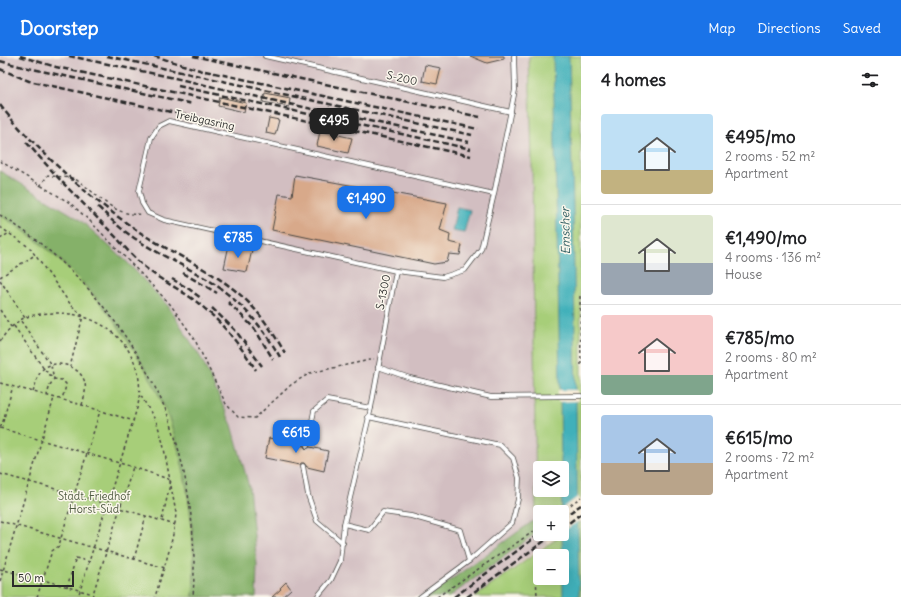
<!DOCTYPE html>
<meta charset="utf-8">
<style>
body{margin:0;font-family:Delius,sans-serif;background:#f2f2f2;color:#202124;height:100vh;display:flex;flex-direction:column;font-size:15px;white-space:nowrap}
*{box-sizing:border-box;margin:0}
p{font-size:13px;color:#757577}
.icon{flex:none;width:22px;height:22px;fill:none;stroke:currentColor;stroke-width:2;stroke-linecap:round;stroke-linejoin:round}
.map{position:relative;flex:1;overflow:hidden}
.panel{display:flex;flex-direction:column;background:#fff;width:320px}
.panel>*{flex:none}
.tools{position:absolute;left:533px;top:405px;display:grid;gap:8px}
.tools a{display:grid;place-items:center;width:36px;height:36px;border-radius:4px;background:#fff;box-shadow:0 4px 16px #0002;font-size:20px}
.scale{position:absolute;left:12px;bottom:10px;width:62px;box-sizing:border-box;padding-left:4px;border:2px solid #2b2b2b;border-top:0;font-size:11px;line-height:14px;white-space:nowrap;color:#2b2b2b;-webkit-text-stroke:3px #fbf7ec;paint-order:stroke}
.price{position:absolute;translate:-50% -34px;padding:0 9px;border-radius:8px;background:#1a73e8;color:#fff;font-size:13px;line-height:26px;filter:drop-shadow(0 1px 2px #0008)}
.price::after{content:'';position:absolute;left:50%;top:24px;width:12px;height:9px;margin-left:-6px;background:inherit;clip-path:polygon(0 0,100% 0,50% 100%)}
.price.active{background:#222;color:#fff}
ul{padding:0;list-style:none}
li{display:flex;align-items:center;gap:12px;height:100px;padding:0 20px}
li+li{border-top:1px solid #e0e0e0}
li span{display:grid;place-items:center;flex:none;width:112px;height:80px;border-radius:4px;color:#555}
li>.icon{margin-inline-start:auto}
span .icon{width:48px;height:48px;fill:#fffc;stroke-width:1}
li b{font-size:17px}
h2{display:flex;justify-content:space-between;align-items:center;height:48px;padding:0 20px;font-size:17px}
header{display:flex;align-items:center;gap:24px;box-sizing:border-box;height:56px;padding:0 20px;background:#1a73e8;color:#fff}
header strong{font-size:19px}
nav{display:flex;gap:22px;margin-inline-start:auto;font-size:14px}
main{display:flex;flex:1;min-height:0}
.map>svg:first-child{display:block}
</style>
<header>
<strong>Doorstep</strong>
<nav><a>Map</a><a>Directions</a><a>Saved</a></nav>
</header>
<main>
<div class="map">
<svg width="581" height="541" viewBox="0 0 581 541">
<rect width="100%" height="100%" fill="#fbf7ec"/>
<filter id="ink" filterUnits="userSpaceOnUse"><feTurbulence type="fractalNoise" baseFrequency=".025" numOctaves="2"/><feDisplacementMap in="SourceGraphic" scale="8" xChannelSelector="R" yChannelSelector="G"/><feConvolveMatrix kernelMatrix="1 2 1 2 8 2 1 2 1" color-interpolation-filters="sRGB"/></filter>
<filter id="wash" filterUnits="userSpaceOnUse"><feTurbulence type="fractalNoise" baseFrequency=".012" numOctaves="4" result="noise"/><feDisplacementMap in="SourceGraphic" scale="16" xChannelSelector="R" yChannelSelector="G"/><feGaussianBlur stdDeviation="0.9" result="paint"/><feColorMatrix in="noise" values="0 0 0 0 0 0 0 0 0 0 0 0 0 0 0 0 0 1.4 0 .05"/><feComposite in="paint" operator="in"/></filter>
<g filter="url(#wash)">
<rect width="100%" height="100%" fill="#f6e8d1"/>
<g fill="#d2bec1">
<path d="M 0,0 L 529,0 L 532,105 L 536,463 L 427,541 L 256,541 L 257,509 L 79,163 L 0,115 Z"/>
<path d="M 540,475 L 540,478 L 546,478 L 547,487 L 475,541 L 449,541 Z"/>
</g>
<g fill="#a7ce79" stroke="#697c52" fill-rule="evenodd">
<path d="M 529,0 L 581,0 L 581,443 L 562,458 L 562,456 L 540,456 L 539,475 L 536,463 L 532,105 ZM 540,412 L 562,412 L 562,434 L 540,434 Z"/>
<path d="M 0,159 C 63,198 111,251 147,316 C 156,333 165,350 171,368 C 189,424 196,483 193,541 L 0,541 Z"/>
<path d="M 581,465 L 581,541 L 475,541 ZM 540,500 L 562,500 L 562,522 L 540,522 Z"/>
</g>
<g fill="#85b169" stroke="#586e4a">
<path d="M 0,115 L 79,163 L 127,206 L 168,250 L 201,302 L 232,369 L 249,431 L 257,509 L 256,541 L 193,541 C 197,483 189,424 171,368 C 165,350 156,333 147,316 C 111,251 63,198 0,159 Z"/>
<path d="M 536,463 L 539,475 L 449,541 L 427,541 Z"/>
</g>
<g fill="#40b0ba" stroke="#366e72">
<path d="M 553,0 L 569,0 L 573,150 L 579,541 L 563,541 L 559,272 Z"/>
<path d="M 457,151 L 470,154 L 464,177 L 452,175 Z"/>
</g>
<g fill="#f6e8d1">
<path d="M 558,334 L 578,334 L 578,345 L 558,346 Z"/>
<path d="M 579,440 L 580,464 L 562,476 L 562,456 L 560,456 L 560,454 Z"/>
</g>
<g id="blocks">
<g fill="#d8a98a">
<path d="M 470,0 L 504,0 L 504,3 L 487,7 Z"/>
<path d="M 425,9 L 441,12 L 437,28 L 422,25 Z"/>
<path d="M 265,37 L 290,42 L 289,51 L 263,46 Z"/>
<path d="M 220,41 L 246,47 L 244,56 L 218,50 Z"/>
<path d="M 269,62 L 279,64 L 275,79 L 266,77 Z"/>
<path d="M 320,75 L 352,82 L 348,97 L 317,90 Z"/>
<path d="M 295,119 L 447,147 L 440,174 L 450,178 L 449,186 L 462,189 L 460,199 L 449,198 L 447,206 L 434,208 L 272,174 L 279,138 L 292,140 Z"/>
<path d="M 229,189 L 252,194 L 247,216 L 224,212 Z"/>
<path d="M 269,382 L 304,390 L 306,393 L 310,391 L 328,395 L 324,415 L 307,411 L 304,407 L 301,407 L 300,409 L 265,402 Z"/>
<path d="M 286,526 L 291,533 L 282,541 L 272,541 L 281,533 L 280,532 Z"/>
</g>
</g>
</g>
<g filter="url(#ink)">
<use href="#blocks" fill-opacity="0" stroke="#494744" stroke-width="1"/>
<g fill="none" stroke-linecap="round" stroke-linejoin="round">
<defs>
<g id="lane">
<path d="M 265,0 L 511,56"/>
<path d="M 396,215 L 164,164 L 148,157 L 142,147 L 139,135 L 151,82 L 159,70 L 169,65 L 494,138"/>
<path d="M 378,311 L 410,322 L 491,341 L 581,340"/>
<path d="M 368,361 L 500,389 L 513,402 L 519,422 L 518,443 L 512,467 L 469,505 L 420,541"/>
<path d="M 307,390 L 314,355 L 327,344 L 371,352"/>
<path d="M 303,410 L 308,439 L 317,465 L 343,487"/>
<path d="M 344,468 L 369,474 L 383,456 L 411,460 L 460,474 L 469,505"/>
<path d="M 317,541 L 331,524 L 340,505 L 344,468 L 371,352 L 396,215 L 443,221 L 465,214 L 481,193 L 494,138 L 515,34 L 514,0"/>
</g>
</defs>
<use href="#lane" stroke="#494744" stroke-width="5.5"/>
<g stroke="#494744" stroke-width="1.5" stroke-dasharray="3 3" stroke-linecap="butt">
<path d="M 0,105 L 70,147 L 89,164 L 170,248 L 194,282 L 226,348 L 238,361 L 255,362 L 292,328 L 310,317 L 374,303"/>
<path d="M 40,130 L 48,119 C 53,121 73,121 75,123 C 98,137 112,161 142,158"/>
<path d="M 0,159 C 63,198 111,251 147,316 C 156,333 165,350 171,368 C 189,424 197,483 193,541"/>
<path d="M 0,171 L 30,192 L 71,249 L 83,260 L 70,311"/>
<path d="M 0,183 L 9,177"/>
<path d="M 0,221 L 35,199"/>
<path d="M 0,224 L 25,262"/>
<path d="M 580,240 L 581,309"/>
<path d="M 0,254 L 11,271"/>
<path d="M 21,265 L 51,309 L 54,323 L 50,329 L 47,339"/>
<path d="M 14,270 L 44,313 L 54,323 L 62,324 L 66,328 L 66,330 L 62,343"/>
<path d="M 0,285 C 6,276 14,267 24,262 C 34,258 47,257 57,257 C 108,257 148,298 138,349 L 78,541"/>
<path d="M 0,327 L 82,349 L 134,365"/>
<path d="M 33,336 C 36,328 37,319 43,313 C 54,303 77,309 83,322 C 88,330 84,341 82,349"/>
<path d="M 141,340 L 157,367 L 163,387 L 176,457 C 174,486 163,513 155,541"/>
<path d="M 0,371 L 2,369 L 13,330"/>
<path d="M 0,372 L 133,411 L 171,424 L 162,464"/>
<path d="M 0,418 L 74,438 L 175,469"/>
<path d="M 561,456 L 581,441"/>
<path d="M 0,465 L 165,512"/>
<path d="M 134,503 L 146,460"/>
<path d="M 0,513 L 43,524 L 93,538"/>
<path d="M 536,517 L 537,541"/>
<path d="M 0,525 L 54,342"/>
<path d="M 67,531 L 76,502 L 90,506"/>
<path d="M 37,541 L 52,495 L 59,490 L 61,482 L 100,355"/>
<path d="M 92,541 L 133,411"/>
<path d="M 437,541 L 540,471"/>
</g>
<use href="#lane" stroke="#fff" stroke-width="4"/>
<g stroke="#2b2b2b" stroke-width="2.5" stroke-dasharray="6 3" stroke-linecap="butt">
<path d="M 20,0 L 56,11 L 471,100"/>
<path d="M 69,0 L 170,21 L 289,48 L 469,86"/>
<path d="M 107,0 L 472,79"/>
<path d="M 154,0 L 206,16"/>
<path d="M 193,0 L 480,61"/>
<path d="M 0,5 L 19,10 L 193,48"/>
<path d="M 0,13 L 29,25 L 208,64"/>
<path d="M 205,15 L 478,73"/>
<path d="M 178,30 L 471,93"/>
<path d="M 0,49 C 13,66 28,81 43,96 C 73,126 105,153 141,177 C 176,200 218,216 248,246 C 263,261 274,278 285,297"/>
<path d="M 26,86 L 63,127 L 117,182 C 126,193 136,204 147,213 C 163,226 182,234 198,247 C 221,265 240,289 256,314"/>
<path d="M 98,151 C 108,160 118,171 130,179 C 155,197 184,209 210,225 C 242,247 261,268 280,301"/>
<path d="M 183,217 L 217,237"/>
<path d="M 172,223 L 189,233 L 202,243"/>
<path d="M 228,246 L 254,272 L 273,303"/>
<path d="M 212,252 L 235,274 L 262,310"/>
<path d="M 562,462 L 581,449"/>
<path d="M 562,472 L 581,458"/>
<path d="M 454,541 L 540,478"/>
<path d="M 467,541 L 554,478"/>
</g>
</g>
</g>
<g text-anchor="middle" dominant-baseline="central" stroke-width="3" stroke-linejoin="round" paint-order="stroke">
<g font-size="11" fill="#2b2b2b" stroke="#fbf7ec">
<text transform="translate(402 22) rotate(13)">S-200</text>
<text transform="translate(205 64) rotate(12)">Treibgasring</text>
<text transform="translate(383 236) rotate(-79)">S-1300</text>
</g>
<g font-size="11" fill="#505c42" stroke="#fbf7ec">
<text x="94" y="440">Städt. Friedhof<tspan x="94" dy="13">Horst-Süd</tspan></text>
</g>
<g font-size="12" font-style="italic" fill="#336064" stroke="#fbf7ec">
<text transform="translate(565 175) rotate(-91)">Emscher</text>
</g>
</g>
</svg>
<div class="tools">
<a><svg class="icon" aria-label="layers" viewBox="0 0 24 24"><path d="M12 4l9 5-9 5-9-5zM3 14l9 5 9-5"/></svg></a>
<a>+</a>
<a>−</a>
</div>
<div class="scale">50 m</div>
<b class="price active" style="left:334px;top:86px">€495</b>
<b class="price" style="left:366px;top:164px">€1,490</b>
<b class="price" style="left:238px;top:203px">€785</b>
<b class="price" style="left:296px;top:398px">€615</b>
</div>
<section class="panel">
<h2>4 homes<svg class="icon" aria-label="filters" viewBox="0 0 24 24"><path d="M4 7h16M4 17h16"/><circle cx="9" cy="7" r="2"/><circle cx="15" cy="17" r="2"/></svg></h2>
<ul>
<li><span style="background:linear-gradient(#bfe0f5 70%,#c2b280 0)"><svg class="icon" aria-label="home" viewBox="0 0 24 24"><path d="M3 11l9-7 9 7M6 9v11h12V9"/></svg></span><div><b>€495/mo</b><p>2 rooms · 52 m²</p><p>Apartment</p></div></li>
<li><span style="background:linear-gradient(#dfe7d0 60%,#9aa5b1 0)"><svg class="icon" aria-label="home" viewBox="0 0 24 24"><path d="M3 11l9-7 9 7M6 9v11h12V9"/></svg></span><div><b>€1,490/mo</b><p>4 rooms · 136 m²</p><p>House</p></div></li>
<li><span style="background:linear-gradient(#f6c9c9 75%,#7fa58c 0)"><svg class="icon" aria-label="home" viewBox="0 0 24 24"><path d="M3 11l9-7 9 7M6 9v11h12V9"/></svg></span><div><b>€785/mo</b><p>2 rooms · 80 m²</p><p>Apartment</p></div></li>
<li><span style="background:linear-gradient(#a9c7e8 60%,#b9a48a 0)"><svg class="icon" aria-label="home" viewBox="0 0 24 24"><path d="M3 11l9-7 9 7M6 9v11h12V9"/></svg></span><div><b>€615/mo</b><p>2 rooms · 72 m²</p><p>Apartment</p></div></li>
</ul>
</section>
</main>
